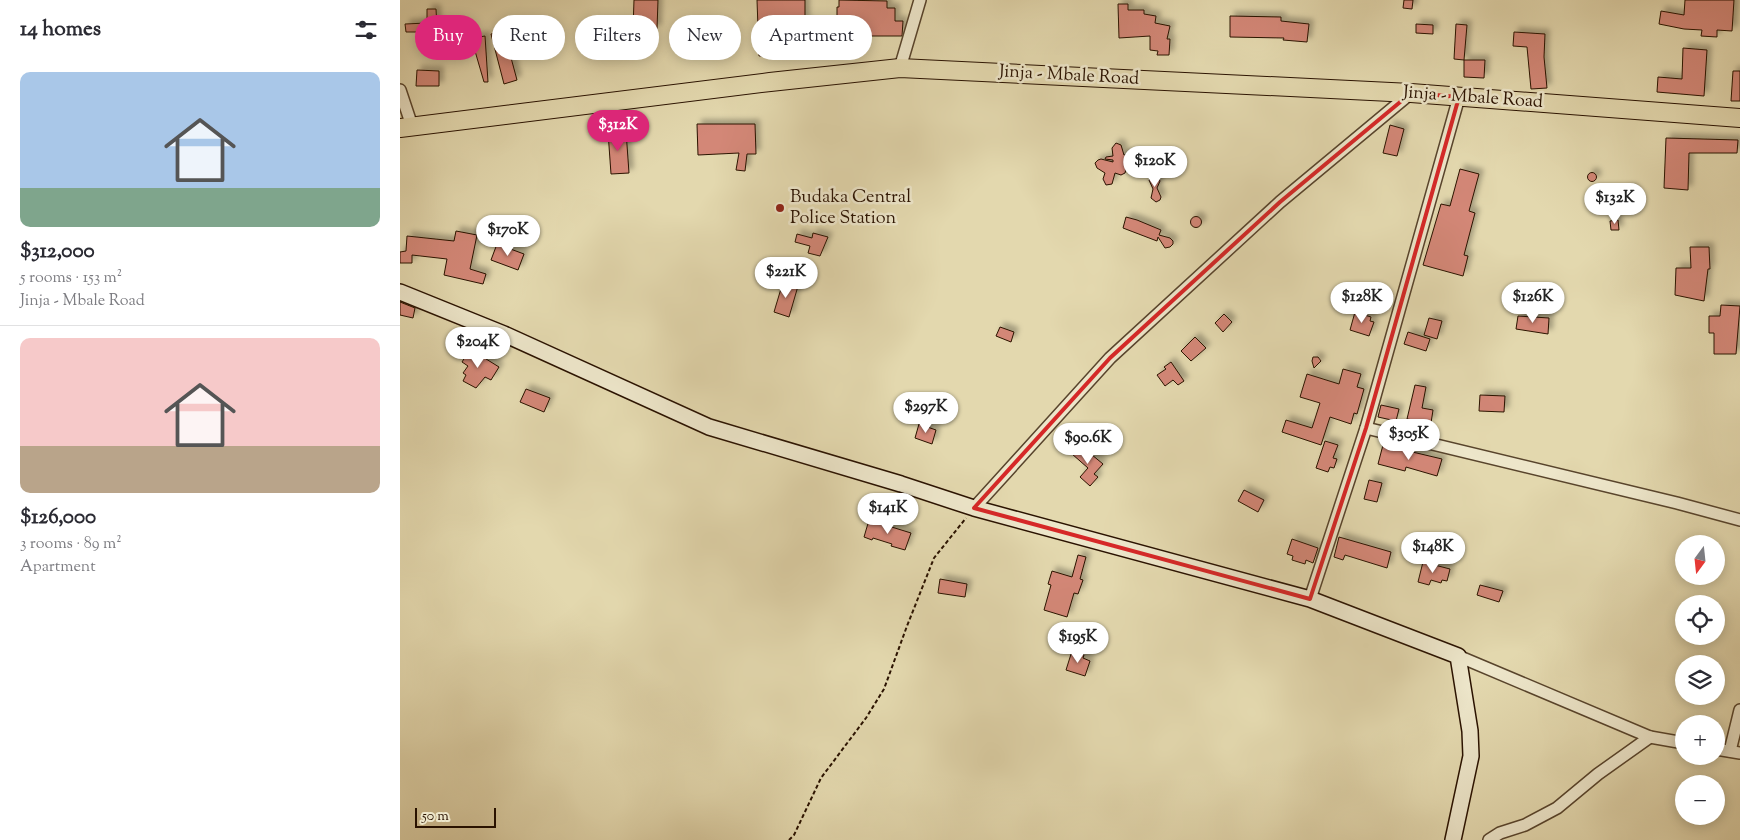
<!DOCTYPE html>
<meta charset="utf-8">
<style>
body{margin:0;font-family:"Sorts Mill Goudy",serif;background:#f2f2f3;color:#2b2b33;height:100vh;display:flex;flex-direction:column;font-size:19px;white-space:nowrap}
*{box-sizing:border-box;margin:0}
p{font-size:16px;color:#7c7c81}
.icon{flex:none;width:28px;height:28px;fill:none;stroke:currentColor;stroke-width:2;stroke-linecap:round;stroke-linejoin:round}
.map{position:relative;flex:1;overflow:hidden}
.drawer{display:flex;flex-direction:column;background:#fff;width:400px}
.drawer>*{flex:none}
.top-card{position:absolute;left:15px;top:15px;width:475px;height:45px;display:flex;gap:10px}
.needle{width:32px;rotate:195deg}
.fabs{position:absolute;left:1275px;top:535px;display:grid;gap:10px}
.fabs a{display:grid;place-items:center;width:50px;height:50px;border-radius:50%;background:#fff;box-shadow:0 2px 12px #0003;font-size:25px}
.scale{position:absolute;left:15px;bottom:12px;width:81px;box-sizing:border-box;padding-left:5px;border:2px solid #2a1200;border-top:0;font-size:14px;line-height:18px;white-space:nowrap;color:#2a1200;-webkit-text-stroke:4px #ede6ca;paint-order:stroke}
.price{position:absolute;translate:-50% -42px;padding:0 11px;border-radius:18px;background:#fff;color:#222;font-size:16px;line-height:32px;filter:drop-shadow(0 1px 2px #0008)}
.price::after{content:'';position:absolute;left:50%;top:30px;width:15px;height:11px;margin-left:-8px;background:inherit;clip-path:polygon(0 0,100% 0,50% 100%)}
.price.current{background:#db2777;color:#fff}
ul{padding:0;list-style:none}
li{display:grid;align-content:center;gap:10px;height:265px;padding:0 20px}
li+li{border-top:1px solid #e1e1e2}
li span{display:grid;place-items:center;height:155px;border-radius:10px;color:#555}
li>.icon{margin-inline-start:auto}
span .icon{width:90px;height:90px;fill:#fffc;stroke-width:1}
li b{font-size:21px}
h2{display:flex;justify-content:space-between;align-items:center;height:60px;padding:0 20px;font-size:21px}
.pill{padding:0 18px;border-radius:22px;background:#fff;box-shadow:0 2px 12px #0003;font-size:18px;line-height:45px}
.pill.current{background:#db2777;color:#fff}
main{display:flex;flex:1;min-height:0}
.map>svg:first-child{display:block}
</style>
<main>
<section class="drawer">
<h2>14 homes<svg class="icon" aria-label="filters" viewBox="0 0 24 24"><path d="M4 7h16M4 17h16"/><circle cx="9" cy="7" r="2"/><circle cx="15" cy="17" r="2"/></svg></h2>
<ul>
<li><span style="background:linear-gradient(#a9c7e8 75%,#7fa58c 0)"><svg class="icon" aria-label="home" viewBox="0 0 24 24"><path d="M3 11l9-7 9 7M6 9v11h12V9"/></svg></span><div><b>$312,000</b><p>5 rooms · 153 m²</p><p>Jinja - Mbale Road</p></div></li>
<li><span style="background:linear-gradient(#f6c9c9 70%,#b9a48a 0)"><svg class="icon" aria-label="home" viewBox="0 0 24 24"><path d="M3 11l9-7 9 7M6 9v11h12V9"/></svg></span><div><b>$126,000</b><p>3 rooms · 89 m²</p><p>Apartment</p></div></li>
</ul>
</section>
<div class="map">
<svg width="1340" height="840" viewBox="0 0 1340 840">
<defs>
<filter id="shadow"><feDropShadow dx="4.5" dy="-4.5" stdDeviation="2.5" flood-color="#0004"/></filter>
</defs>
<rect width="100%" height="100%" fill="#e3d8ae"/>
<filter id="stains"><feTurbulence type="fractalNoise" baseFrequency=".004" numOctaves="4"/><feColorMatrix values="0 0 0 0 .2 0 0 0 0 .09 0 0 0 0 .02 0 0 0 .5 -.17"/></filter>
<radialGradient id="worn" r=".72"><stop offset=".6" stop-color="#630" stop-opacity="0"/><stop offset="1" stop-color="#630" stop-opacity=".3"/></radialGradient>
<g fill="#d38777" stroke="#2a1200" filter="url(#shadow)">
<path d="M 234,0 L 258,0 L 257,29 L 233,29 Z"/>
<path d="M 357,0 L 405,0 L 405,23 L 410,23 L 412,40 L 384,42 L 385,54 L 359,56 Z"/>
<path d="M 439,0 L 487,1 L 487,8 L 495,8 L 495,21 L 503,21 L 502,36 L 451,36 L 451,38 L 434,38 L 434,20 L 437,20 L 437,7 L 439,7 Z"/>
<path d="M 1004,0 L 1013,0 L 1012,9 L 1003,8 Z"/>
<path d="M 1285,0 L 1334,0 L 1332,31 L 1317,30 L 1317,37 L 1301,36 L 1302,30 L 1284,29 L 1259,24 L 1261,11 L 1284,15 Z"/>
<path d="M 718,4 L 728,4 L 728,10 L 744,10 L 744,14 L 756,16 L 755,23 L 770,26 L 767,39 L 770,39 L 769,55 L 757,55 L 758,51 L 750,50 L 750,36 L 719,38 Z"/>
<path d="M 27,9 L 36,9 L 38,45 L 28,45 L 28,32 L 6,32 L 5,24 L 27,23 Z"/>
<path d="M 830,16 L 881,17 L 881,21 L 909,24 L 907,42 L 883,40 L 884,38 L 830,37 Z"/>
<path d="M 1016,24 L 1033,25 L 1033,34 L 1016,33 Z"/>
<path d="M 1056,24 L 1067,25 L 1064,60 L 1085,60 L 1084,78 L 1064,77 L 1064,60 L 1054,59 Z"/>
<path d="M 100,32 L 106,55 L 110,54 L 117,80 L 104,84 L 91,34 Z"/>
<path d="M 1114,32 L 1145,34 L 1144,57 L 1147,88 L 1131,89 L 1127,47 L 1113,46 Z"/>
<path d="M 85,36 L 88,82 L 84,82 L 75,51 L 77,50 L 74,38 Z"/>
<path d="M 1283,48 L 1307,50 L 1304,96 L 1257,92 L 1258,77 L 1282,79 Z"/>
<path d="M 17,70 L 39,71 L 39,86 L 16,86 Z"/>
<path d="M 1333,71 L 1340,71 L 1340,101 L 1331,101 Z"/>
<path d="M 297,124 L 355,124 L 356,154 L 347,154 L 345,171 L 336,170 L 339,153 L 298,155 Z"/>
<path d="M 990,125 L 1004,129 L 997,156 L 983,153 Z"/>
<path d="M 226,131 L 229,173 L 211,174 L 208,132 Z"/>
<path d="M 1266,138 L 1338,140 L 1337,153 L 1289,153 L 1288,190 L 1264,188 Z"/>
<path d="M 716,143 L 721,145 L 724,155 L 734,154 L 738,156 L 741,160 L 734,165 L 728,163 L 725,173 L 721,175 L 715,173 L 712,184 L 706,185 L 703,179 L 705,173 L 697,168 L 695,163 L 698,160 L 701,159 L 713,162 L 713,160 L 705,159 L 706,157 L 713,156 L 712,148 Z"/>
<path d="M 771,157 L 775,157 L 777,160 L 777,164 L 775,167 L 770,167 L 764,163 Z"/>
<path d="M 1060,169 L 1079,174 L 1069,211 L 1075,213 L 1064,255 L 1068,256 L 1063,276 L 1023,265 L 1041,204 L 1050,206 Z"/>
<circle cx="1192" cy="177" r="4.5"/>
<path d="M 756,173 L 760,181 L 757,188 L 761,197 L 760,200 L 756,202 L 751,198 L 753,189 L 749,180 Z"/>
<circle cx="1230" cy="193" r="4.5"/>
<circle cx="796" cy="222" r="5.5"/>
<path d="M 726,217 L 737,220 L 761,230 L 759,235 L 770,238 L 773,241 L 773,244 L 770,247 L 765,248 L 758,237 L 757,241 L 723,228 Z"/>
<path d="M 1218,220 L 1219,230 L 1211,230 L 1210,221 Z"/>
<path d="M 56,231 L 77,235 L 70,269 L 86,274 L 83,284 L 44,275 L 47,259 L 12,255 L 12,263 L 0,263 L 0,252 L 6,251 L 7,236 L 54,241 Z"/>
<path d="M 413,233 L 428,237 L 420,256 L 408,253 L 410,246 L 395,242 L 397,234 L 412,238 Z"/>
<path d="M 97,244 L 124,254 L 118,270 L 91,260 Z"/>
<path d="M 1290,247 L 1309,247 L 1310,269 L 1308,269 L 1304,301 L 1275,295 L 1276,268 L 1291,268 Z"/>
<path d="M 383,282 L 398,286 L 389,317 L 374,312 Z"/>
<path d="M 0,302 L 15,308 L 13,318 L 0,315 Z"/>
<path d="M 1321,305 L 1340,306 L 1336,354 L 1314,354 L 1314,333 L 1309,333 L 1309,316 L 1320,316 Z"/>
<path d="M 955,312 L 971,317 L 970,321 L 974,322 L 969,336 L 950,330 Z"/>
<path d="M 824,314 L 832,322 L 823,332 L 815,323 Z"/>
<path d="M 1118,316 L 1149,318 L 1148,334 L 1116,329 Z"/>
<path d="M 1029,318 L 1042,321 L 1037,339 L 1024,335 Z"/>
<path d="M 600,327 L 614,332 L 611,342 L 596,336 Z"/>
<path d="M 1008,332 L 1030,339 L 1026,351 L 1004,344 Z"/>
<path d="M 795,337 L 806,348 L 791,361 L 781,351 Z"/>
<path d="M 70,349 L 99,367 L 91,380 L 85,377 L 76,388 L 63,381 L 66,375 L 63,373 L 68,366 L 62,362 Z"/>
<path d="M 913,357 L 918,357 L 921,361 L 914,368 L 912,361 Z"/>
<path d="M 771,362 L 784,381 L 778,385 L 773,380 L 765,386 L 757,375 L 766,369 L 764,367 Z"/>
<path d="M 943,369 L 961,374 L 957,387 L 964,389 L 957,414 L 954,413 L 951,424 L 930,417 L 921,445 L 882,432 L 886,420 L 912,428 L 920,403 L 900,397 L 907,374 L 939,384 Z"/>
<path d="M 1015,385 L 1026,387 L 1022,408 L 1033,410 L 1031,423 L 1007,419 Z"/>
<path d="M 126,389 L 150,398 L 144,412 L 120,402 Z"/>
<path d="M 1080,395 L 1105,396 L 1104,412 L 1079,411 Z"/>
<path d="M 981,405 L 999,409 L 996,421 L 978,417 Z"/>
<path d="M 519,424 L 536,430 L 532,444 L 515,438 Z"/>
<path d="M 925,441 L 938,445 L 933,458 L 937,459 L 934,468 L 930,467 L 928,472 L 916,468 Z"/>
<path d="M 680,445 L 703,464 L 694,474 L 698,477 L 690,486 L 680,477 L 688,468 L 672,454 Z"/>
<path d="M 983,445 L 1042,459 L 1037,476 L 1006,467 L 1005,471 L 978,464 Z"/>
<path d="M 969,480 L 982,483 L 977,502 L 964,499 Z"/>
<path d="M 844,490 L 864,500 L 858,512 L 838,501 Z"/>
<path d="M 469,520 L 511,533 L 505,550 L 491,546 L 492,544 L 473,538 L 472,540 L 464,537 Z"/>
<path d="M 939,537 L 991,552 L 987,568 L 945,555 L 943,560 L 934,557 Z"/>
<path d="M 892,539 L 918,548 L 913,563 L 906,560 L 905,564 L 892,560 L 893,556 L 887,554 Z"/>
<path d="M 678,555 L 686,557 L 680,579 L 683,580 L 678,594 L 674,593 L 667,617 L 644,610 L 651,585 L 648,584 L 652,571 L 672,577 Z"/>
<path d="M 1023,562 L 1050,569 L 1047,581 L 1042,580 L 1041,583 L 1031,580 L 1029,585 L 1018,582 Z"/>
<path d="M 540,579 L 567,584 L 565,597 L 538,593 Z"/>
<path d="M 1080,585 L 1103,591 L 1099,602 L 1077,595 Z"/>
<path d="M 672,651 L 684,655 L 683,658 L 690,661 L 685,676 L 666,670 Z"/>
</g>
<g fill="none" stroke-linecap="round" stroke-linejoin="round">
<defs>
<g id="street">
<path d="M 500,68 L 520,0"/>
<path d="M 0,90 L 12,126"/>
<path d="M 966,428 L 1277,503 L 1340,520"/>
<path d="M 574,508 L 710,358 L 880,202 L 1011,93"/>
<path d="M 910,599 L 966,428 L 1059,97"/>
<path d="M 1058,656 L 1250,737 L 1284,743"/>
<path d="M 1316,749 L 1340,753"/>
<path d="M 1330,751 L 1340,710"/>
<path d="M 1089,840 L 1100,833 L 1125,825 L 1157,808 L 1198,774 L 1250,737"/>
</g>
<path id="secondary" d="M 0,292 L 104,334 L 309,427 L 501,484 L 574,508 L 910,599 L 1058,656 L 1070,731 L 1071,756 L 1053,840"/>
<path id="primary" d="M 0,128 L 370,82 L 500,68 L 1011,93 L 1340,118"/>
</defs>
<use href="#street" stroke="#58442c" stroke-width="14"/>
<use href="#secondary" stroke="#2a1200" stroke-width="18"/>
<use href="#primary" stroke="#2a1200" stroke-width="20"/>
<path stroke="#2a1200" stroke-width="2" stroke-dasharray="4 2.5" stroke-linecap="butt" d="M 389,840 L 394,835 L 421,778 L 466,718 L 484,689 L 507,626 L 534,558 L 566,518"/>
<use href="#street" stroke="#ede6ca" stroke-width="11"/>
<use href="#secondary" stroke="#ede6ca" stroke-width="15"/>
<use href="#primary" stroke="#e3d8ae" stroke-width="18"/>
</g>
<path fill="none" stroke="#d62828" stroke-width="4" stroke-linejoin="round" d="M 1011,93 L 1059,97 L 966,428 L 910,599 L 574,508 L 710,358 L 880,202 Z"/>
<circle fill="#8f2418" stroke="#ede6ca" stroke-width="2" cx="380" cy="208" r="5"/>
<g text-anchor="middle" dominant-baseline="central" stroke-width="5" stroke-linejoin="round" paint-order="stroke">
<g font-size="18" fill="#2a1200" stroke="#ede6ca">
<text transform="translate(669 76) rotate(3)">Jinja - Mbale Road</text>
<text transform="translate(1073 98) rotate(4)">Jinja - Mbale Road</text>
</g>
<g font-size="18" fill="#2a1200" stroke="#ede6ca" text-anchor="start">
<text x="390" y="198">Budaka Central<tspan x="390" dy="21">Police Station</tspan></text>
</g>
</g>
<rect width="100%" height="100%" filter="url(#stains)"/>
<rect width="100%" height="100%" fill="url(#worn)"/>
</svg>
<div class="fabs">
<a><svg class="needle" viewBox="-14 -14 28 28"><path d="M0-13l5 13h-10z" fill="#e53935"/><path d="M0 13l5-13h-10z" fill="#7c7c81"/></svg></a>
<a><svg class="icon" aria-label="locate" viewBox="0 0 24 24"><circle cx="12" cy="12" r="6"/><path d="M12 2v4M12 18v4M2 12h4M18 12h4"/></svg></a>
<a><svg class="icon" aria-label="layers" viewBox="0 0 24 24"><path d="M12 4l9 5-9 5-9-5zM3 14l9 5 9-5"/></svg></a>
<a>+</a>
<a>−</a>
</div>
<div class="scale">50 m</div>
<b class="price current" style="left:218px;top:152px">$312K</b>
<b class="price" style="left:755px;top:188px">$120K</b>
<b class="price" style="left:1215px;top:225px">$132K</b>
<b class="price" style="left:108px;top:257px">$170K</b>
<b class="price" style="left:386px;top:299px">$221K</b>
<b class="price" style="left:962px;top:324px">$128K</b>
<b class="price" style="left:1133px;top:324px">$126K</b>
<b class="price" style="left:78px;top:369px">$204K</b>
<b class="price" style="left:526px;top:434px">$297K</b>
<b class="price" style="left:1009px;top:461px">$305K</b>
<b class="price" style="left:688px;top:465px">$90.6K</b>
<b class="price" style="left:488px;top:535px">$141K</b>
<b class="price" style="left:1033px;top:574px">$148K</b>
<b class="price" style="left:678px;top:664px">$195K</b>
<div class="top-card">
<a class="pill current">Buy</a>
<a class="pill">Rent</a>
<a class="pill">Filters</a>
<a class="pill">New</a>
<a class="pill">Apartment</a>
</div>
</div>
</main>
